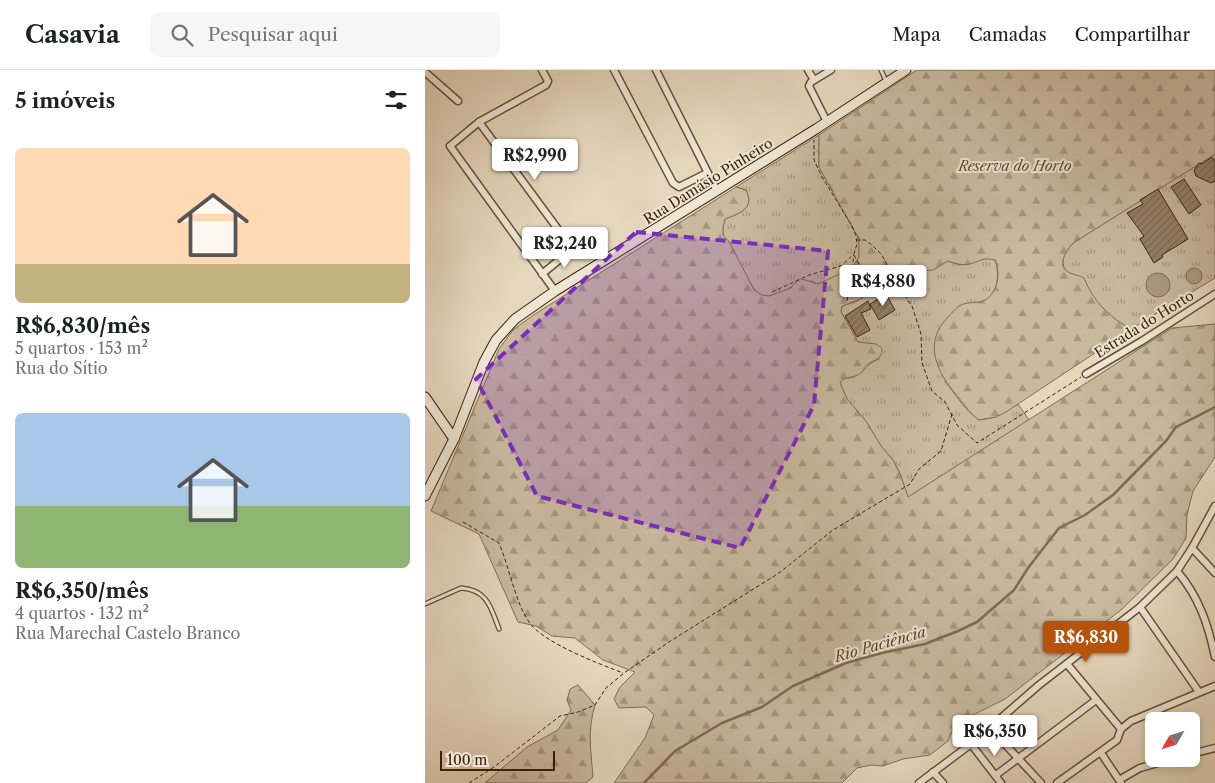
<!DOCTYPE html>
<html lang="pt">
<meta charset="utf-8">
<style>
body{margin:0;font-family:"Libre Caslon Text",serif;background:#f6f6f6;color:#202124;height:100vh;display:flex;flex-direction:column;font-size:19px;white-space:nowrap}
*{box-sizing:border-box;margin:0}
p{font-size:16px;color:#757577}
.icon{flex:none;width:28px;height:28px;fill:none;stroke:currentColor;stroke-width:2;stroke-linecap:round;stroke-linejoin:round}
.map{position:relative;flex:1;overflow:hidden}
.drawer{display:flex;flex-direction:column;background:#fff;width:425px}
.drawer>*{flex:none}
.needle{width:32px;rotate:231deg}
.controls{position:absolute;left:720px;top:642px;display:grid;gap:10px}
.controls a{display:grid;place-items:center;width:55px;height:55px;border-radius:8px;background:#fff;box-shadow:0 2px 8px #0003;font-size:25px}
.scale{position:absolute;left:15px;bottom:12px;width:115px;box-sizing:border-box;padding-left:5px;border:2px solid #3c240a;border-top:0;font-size:14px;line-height:18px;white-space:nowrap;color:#3c240a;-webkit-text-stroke:4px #eee5d4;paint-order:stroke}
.price{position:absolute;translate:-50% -42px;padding:0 11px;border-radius:5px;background:#fff;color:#222;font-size:16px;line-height:32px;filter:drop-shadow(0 1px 2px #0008)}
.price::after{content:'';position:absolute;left:50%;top:30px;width:15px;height:11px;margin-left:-8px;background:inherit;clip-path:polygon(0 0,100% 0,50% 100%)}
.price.selected{background:#b45309;color:#fff}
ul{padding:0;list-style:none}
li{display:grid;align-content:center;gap:10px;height:265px;padding:0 15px}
li span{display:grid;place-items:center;height:155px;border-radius:8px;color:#555}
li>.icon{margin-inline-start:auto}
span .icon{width:90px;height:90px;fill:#fffc;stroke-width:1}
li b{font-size:21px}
h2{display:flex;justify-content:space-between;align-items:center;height:60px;padding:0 15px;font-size:21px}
header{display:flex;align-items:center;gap:30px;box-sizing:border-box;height:70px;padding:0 25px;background:#fff;border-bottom:1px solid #e0e0e0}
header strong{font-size:24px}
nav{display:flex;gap:28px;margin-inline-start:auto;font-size:18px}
.search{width:350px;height:45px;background:#f6f6f6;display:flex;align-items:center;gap:12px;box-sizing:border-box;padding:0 18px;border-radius:8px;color:#757577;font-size:19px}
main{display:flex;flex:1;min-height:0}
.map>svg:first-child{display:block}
</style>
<header>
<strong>Casavia</strong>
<div class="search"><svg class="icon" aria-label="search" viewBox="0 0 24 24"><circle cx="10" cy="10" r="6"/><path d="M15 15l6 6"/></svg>Pesquisar aqui</div>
<nav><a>Mapa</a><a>Camadas</a><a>Compartilhar</a></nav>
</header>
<main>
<section class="drawer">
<h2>5 imóveis<svg class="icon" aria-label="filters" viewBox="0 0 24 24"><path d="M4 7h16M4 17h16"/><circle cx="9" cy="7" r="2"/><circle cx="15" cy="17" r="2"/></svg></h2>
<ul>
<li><span style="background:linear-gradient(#ffd9b3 75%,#c2b280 0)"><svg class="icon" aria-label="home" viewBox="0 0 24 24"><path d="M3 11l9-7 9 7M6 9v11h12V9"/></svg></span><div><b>R$6,830/mês</b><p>5 quartos · 153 m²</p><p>Rua do Sítio</p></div></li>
<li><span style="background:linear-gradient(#a9c7e8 60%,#8fb573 0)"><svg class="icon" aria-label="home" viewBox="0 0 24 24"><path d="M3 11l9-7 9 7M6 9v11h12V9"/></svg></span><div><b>R$6,350/mês</b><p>4 quartos · 132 m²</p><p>Rua Marechal Castelo Branco</p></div></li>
</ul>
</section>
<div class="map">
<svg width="790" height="713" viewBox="0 0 790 713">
<defs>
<pattern id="grass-tufts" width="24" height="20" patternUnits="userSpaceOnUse" patternTransform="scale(1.25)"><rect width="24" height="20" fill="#c8b99f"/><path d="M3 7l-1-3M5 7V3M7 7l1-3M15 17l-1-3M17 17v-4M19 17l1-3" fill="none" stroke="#a49680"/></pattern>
<pattern id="forest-firs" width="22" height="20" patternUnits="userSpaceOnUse" patternTransform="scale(1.25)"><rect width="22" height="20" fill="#c8b99f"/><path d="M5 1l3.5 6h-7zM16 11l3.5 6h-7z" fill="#a49680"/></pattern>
<pattern id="building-hatch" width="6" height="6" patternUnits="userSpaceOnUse" patternTransform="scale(1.25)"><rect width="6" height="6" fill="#948167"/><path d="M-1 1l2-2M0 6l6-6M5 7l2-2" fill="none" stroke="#7a6953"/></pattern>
</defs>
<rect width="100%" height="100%" fill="#e5d7bd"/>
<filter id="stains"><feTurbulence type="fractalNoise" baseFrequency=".004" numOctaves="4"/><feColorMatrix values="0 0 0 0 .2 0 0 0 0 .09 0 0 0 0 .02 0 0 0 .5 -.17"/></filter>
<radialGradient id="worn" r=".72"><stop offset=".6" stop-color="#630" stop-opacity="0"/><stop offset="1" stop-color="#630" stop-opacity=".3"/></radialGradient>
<g fill="url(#grass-tufts)" stroke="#826e54">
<path d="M 394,65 L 394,97 L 434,169 L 434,187 L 429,195 L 417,203 L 393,214 L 386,211 L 371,212 C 365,219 360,221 351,224 C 346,226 341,227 336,225 C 323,218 311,179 298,166 L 298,157 L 300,149 C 315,143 330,139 321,120 L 311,117 Z"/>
<path d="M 790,84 L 790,208 L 706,259 C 696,254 686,247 678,239 C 669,229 663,218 653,209 C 649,205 641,203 639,197 C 635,188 643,179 648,173 Z"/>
<path d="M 562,188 L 570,190 C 575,203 573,227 558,231 C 550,234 542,234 534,236 L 520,312 C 532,325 539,340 554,350 L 571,347 L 593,334 L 604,350 L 482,428 L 476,406 L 468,390 L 456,376 L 441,351 L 422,329 L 415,313 L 418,309 C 423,308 429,307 434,304 C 443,298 441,294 454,289 L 451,274 L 433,272 L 416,242 L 417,236 L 433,231 L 441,222 L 445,205 L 451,199 C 473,201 504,201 523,191 L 535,195 Z"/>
</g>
<g fill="url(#forest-firs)" stroke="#826e54">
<path d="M 492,0 L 790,0 L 790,84 L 648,173 C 642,180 631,195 643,202 C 648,205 654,205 659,208 C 668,231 685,248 706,259 L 581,342 L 571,347 L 554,350 C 543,342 538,332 529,322 C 510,298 499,272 523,247 C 526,244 530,239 534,236 C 543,230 557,236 565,226 C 574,216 575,202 570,190 C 557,187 556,191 545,194 C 537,196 530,193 523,191 L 508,200 L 494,201 L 451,199 L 445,205 L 441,222 L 438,228 L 417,236 L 416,242 L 433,272 L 451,274 L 457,278 C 457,291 450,288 442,295 C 437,299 441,297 437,302 C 432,307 424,307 418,309 L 415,313 L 422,329 L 441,351 L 456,376 L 468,390 L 476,406 L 483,427 L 747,258 L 790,254 L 790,387 L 768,421 L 762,445 L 761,468 L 748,489 L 696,540 L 580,629 L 538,650 L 528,659 L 523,671 L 505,685 L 478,689 L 458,696 L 446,695 L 432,698 L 417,713 L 189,713 L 220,668 L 229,645 L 221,637 L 194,638 L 189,629 L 195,617 L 210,602 L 178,590 L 150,568 L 127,566 L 111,556 L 93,552 L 54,464 L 6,441 L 74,279 L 88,260 L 107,246 L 311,117 L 321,120 C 330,139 315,143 300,149 L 298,157 L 298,165 L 305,173 L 329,220 L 337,225 L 344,226 L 366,218 L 371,212 L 377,209 L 393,214 L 417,203 L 429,195 L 434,187 L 434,169 L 394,97 L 394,65 Z"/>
<path d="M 153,615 L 170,635 C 162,662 166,680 168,707 L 161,713 L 60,713 L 102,677 L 133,660 L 146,640 L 142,630 L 145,619 Z"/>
</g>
<g fill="#ac9a80" stroke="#7f6b51">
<circle cx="769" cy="206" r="8"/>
<circle cx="733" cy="215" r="12"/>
</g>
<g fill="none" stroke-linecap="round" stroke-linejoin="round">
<path stroke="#7f6b51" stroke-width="2.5" d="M 219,713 L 250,681 L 297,653 L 337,637 L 368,616 L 421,593 L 457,583 L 500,574 L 533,561 L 552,552 L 589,520 L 603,498 L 634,458 L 660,445 L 688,425 L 741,371 L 751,357 L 790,337"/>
</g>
<g fill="url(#building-hatch)" stroke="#3c240a">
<path d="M 787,87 L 790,92 L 790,111 L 786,113 L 771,106 L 769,100 L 774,93 L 777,94 Z"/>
<path d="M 759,109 L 776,135 L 764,144 L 746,117 Z"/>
<path d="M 733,119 L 763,169 L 737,185 L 738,187 L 729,193 L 715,169 L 719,166 L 702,143 L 718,134 L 715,130 Z"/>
<path d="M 461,224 L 470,240 L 454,250 L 445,234 Z"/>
<path d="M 443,231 L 446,239 L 436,243 L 445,260 L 432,267 L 420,246 Z"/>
</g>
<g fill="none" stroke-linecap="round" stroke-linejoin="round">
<defs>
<g id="lane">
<path d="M 456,0 L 461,11"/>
<path d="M 0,534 L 36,518 C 63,520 66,538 74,559"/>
</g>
<g id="street">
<path d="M 117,0 L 123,11 L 121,15 L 54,52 L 25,76 L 130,221"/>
<path d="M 189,0 L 248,113 L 254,117 L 282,103"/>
<path d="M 231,0 L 292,121"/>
<path d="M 383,0 L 389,10"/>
<path d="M 0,2 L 33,31"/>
<path d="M 54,52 L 146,177 L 145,181 L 117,204"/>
<path d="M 402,52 L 384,16 L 386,12 L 406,0"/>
<path d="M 661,304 L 717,271 L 790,224"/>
<path d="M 767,478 L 790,503"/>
<path d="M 752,501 C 774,527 783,554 790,587"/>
<path d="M 715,537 L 774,622"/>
<path d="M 565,658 L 616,713"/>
<path d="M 696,659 L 706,651 L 790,616"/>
<path d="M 546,674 L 576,713"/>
<path d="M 676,683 L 696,713"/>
<path d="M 766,684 L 790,678"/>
<path d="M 508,702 L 518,713"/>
<path d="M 571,705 L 671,630"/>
<path d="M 694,710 L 715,698 L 747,689"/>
<path d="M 494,713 L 546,674 L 614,615 L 715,537 L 752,501 L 767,478 L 790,436"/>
<path d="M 632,713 L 692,670 L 696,659 L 642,594"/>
</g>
<g id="secondary">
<path d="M 0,327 L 29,369"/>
<path d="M 0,426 L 29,369 L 59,292 L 71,270 L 90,249 L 130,221 L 391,59 L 481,0"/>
</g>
</defs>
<use href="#lane" stroke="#665137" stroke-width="5.5"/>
<use href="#street" stroke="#665137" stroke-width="9"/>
<use href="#secondary" stroke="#3c240a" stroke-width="11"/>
<g stroke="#3c240a" stroke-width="1" stroke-dasharray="4 2.5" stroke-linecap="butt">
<path d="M 431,170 L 440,170 L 447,175 L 457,185 L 467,206 L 487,236 L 496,264 L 497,293 L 507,321 L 520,332 L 532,355 L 552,373 L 656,307"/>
<path d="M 429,185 L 441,208 L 452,224"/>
<path d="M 347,222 L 384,205 L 416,196 L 429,184 L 432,174 L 431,166 L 427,156 L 397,107 L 389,90 L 389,70"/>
<path d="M 422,231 L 429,185"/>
<path d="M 38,452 L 74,473 C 85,499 89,529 104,552 C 118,573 175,594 198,603"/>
<path d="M 44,713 L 69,697 L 135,646 L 153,642 L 170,635 L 181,618 L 199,603 L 244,572 L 354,503 L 408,460 L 485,414 L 494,399 L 516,381 L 527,344"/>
</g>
<use href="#lane" stroke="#eee5d4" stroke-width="3"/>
<use href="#street" stroke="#eee5d4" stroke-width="6"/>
<use href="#secondary" stroke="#eee5d4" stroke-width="9"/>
</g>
<path fill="#7b2cbf" fill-opacity="0.2" stroke="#7b2cbf" stroke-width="4" stroke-dasharray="10 6" stroke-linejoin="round" d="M 211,162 L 403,181 L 389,335 L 315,478 L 112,426 L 51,309 Z"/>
<g text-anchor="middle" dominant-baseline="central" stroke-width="4" stroke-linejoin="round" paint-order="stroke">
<g font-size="14" font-style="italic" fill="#5f492f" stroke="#eee5d4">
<text x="590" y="96">Reserva do Horto</text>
</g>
<g font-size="14" fill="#3c240a" stroke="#eee5d4">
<text transform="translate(283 111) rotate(-32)">Rua Damásio Pinheiro</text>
<text transform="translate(719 254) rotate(-32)">Estrada do Horto</text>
</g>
<g font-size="15" font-style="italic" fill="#5e472d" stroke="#eee5d4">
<text transform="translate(455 574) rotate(-16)">Rio Paciência</text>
</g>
</g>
<rect width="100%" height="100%" filter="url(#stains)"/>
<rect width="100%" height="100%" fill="url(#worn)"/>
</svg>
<div class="controls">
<a><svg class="needle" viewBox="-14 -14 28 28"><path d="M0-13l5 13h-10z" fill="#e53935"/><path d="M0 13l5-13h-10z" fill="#757577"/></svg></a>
</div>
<div class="scale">100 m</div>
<b class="price" style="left:110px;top:111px">R$2,990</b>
<b class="price" style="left:140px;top:199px">R$2,240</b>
<b class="price" style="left:458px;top:237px">R$4,880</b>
<b class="price selected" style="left:661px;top:593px">R$6,830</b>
<b class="price" style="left:570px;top:687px">R$6,350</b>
</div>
</main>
